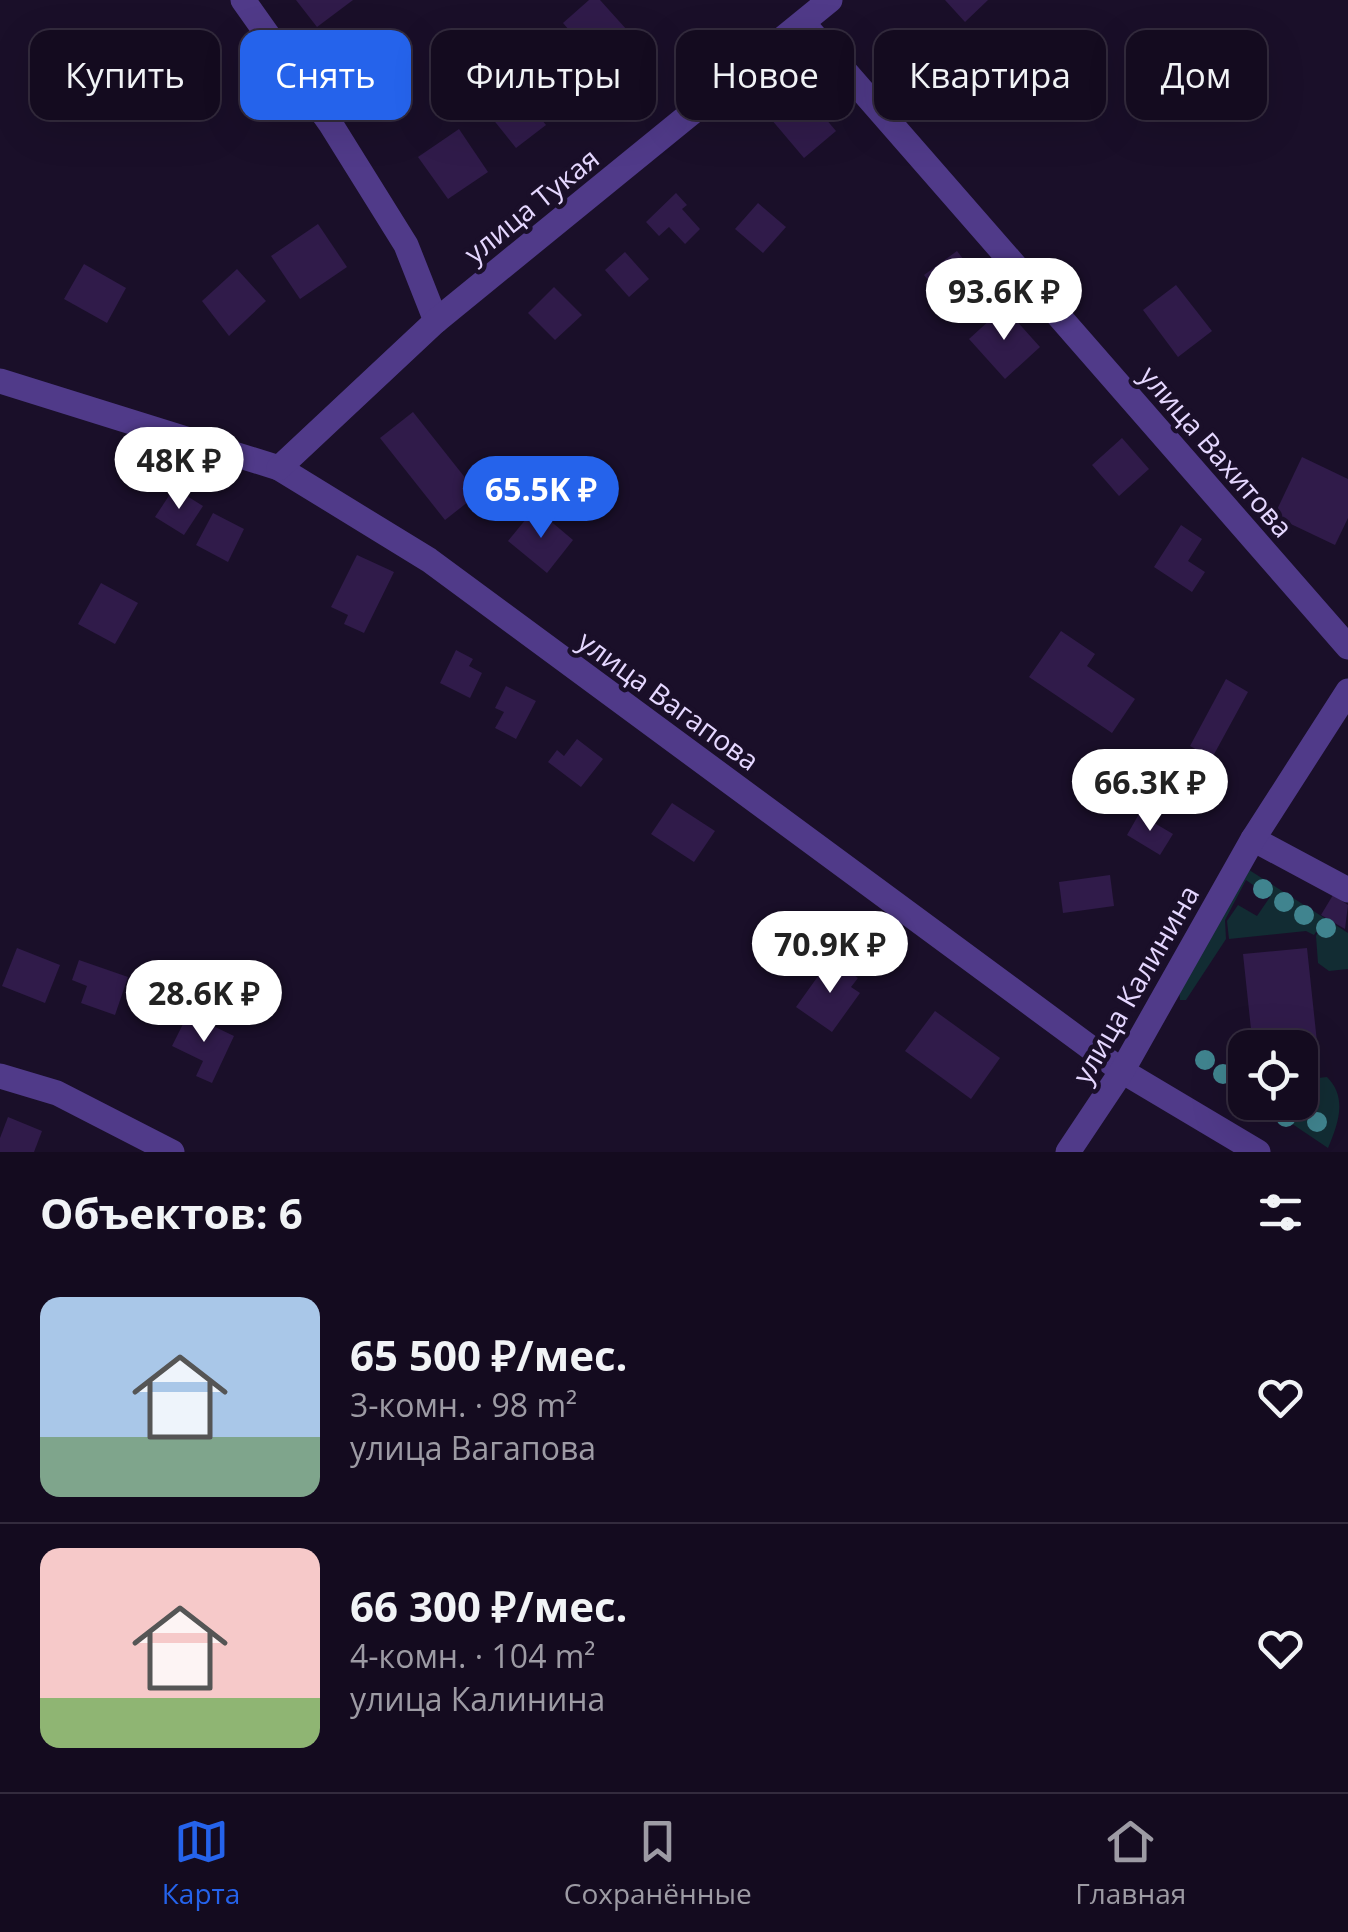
<!DOCTYPE html>
<html lang="ru">
<meta charset="utf-8">
<style>
body{margin:0;font-family:"Open Sans",sans-serif;background:#1d1428;color:#f1f3f6;height:100vh;display:flex;flex-direction:column;font-size:38px;white-space:nowrap}
*{box-sizing:border-box;margin:0}
p{font-size:32px;color:#9d9ba4}
.icon{flex:none;width:55px;height:55px;fill:none;stroke:currentColor;stroke-width:2;stroke-linecap:round;stroke-linejoin:round}
.map{position:relative;height:1152px;overflow:hidden}
.sheet{display:flex;flex-direction:column;background:#140b1f;flex:1}
.sheet>*{flex:none}
.guide{position:absolute;left:30px;top:30px;width:1290px;height:90px;display:flex;gap:20px}
.tools{position:absolute;left:1228px;top:1030px;display:grid;gap:20px}
.tools a{display:grid;place-items:center;width:90px;height:90px;border-radius:20px;background:#140b1f;box-shadow:0 10px 40px #0002,0 0 0 2px #332b3d;font-size:50px}
.price{position:absolute;translate:-50% -85px;padding:0 22px;border-radius:35px;background:#fff;color:#222;font-size:32px;line-height:65px;filter:drop-shadow(0 2px 5px #0008)}
.price::after{content:'';position:absolute;left:50%;top:60px;width:30px;height:22px;margin-left:-15px;background:inherit;clip-path:polygon(0 0,100% 0,50% 100%)}
.price.selected{background:#2563eb;color:#fff}
ul{padding:0;list-style:none}
li{display:flex;align-items:center;gap:30px;height:250px;padding:0 40px}
li+li{border-top:2px solid #332b3d}
li span{display:grid;place-items:center;flex:none;width:280px;height:200px;border-radius:20px;color:#555}
li>.icon{margin-inline-start:auto}
span .icon{width:120px;height:120px;fill:#fffc;stroke-width:1}
li b{font-size:42px}
h2{display:flex;justify-content:space-between;align-items:center;height:120px;padding:0 40px;font-size:42px}
.tag{padding:0 35px;border-radius:20px;background:#140b1f;box-shadow:0 10px 40px #0002,0 0 0 2px #332b3d;font-size:35px;line-height:90px}
.tag.selected{background:#2563eb;color:#fff}
.tabs{display:flex;justify-content:space-around;align-items:center;height:140px;border-top:2px solid #332b3d;background:#140b1f;font-size:28px;color:#9d9ba4}
.tabs a{display:grid;justify-items:center;gap:5px}
.tabs .selected{color:#2563eb}
.map>svg:first-child{display:block}
</style>
<div class="map">
<svg width="1348" height="1152" viewBox="0 0 1348 1152">
<rect width="100%" height="100%" fill="#1a0f29"/>
<g fill="#122c33">
<path d="M 1246,868 L 1348,933 L 1348,969 L 1329,971 L 1318,963 L 1316,936 L 1322,923 L 1314,935 L 1306,931 L 1229,939 L 1227,921 L 1238,905 L 1257,916 L 1270,897 L 1246,880 L 1225,920 L 1226,939 L 1186,1000 L 1180,1000 L 1178,976 Z"/>
<path d="M 1327,1077 C 1348,1098 1338,1124 1328,1148 L 1261,1103 L 1300,1102 L 1300,1080 Z"/>
</g>
<g fill="#301b4a">
<path d="M 296,0 L 353,0 L 317,27 Z"/>
<path d="M 589,0 L 600,0 L 627,30 L 594,59 L 563,23 Z"/>
<path d="M 945,0 L 988,0 L 965,22 Z"/>
<path d="M 941,66 L 968,94 L 943,118 L 917,90 Z"/>
<path d="M 803,92 L 836,131 L 804,158 L 771,119 Z"/>
<path d="M 521,94 L 546,125 L 516,148 L 492,118 Z"/>
<path d="M 459,129 L 488,172 L 448,199 L 418,157 Z"/>
<path d="M 676,193 L 687,205 L 682,209 L 700,229 L 685,244 L 669,227 L 659,236 L 646,222 Z"/>
<path d="M 758,203 L 786,227 L 763,253 L 735,229 Z"/>
<path d="M 318,224 L 347,267 L 300,299 L 271,256 Z"/>
<path d="M 957,251 L 980,281 L 948,306 L 924,275 Z"/>
<path d="M 625,252 L 649,279 L 629,297 L 605,270 Z"/>
<path d="M 84,264 L 126,288 L 107,323 L 64,299 Z"/>
<path d="M 237,269 L 266,301 L 229,336 L 202,301 Z"/>
<path d="M 1176,285 L 1212,331 L 1178,357 L 1143,310 Z"/>
<path d="M 554,287 L 582,315 L 555,340 L 528,313 Z"/>
<path d="M 1004,307 L 1040,347 L 1005,379 L 969,339 Z"/>
<path d="M 413,412 L 478,494 L 445,520 L 380,438 Z"/>
<path d="M 1122,438 L 1149,469 L 1119,496 L 1092,465 Z"/>
<path d="M 1302,457 L 1348,479 L 1348,518 L 1335,545 L 1274,516 Z"/>
<path d="M 174,488 L 203,506 L 184,535 L 155,517 Z"/>
<path d="M 535,508 L 573,540 L 547,573 L 508,541 Z"/>
<path d="M 213,513 L 244,529 L 228,562 L 196,545 Z"/>
<path d="M 1181,525 L 1202,539 L 1188,561 L 1205,572 L 1192,592 L 1154,567 Z"/>
<path d="M 357,555 L 394,572 L 364,633 L 344,624 L 348,615 L 331,607 Z"/>
<path d="M 101,583 L 138,603 L 115,644 L 78,624 Z"/>
<path d="M 1061,631 L 1095,654 L 1087,666 L 1135,699 L 1112,733 L 1029,677 Z"/>
<path d="M 456,650 L 473,659 L 469,666 L 482,673 L 470,698 L 440,683 Z"/>
<path d="M 1226,679 L 1248,692 L 1212,758 L 1190,746 Z"/>
<path d="M 506,686 L 536,701 L 516,739 L 495,728 L 504,712 L 495,708 Z"/>
<path d="M 577,739 L 603,759 L 581,787 L 548,762 L 557,750 L 564,756 Z"/>
<path d="M 672,803 L 715,831 L 694,862 L 651,834 Z"/>
<path d="M 1139,814 L 1173,834 L 1160,855 L 1127,835 Z"/>
<path d="M 1110,875 L 1114,906 L 1063,913 L 1059,882 Z"/>
<path d="M 1333,895 L 1348,905 L 1345,929 L 1321,915 Z"/>
<path d="M 17,948 L 60,965 L 45,1003 L 2,986 Z"/>
<path d="M 1307,948 L 1319,1061 L 1300,1063 L 1300,1048 L 1253,1048 L 1243,954 Z"/>
<path d="M 831,958 L 858,978 L 851,987 L 860,993 L 832,1032 L 796,1007 Z"/>
<path d="M 79,960 L 128,977 L 115,1015 L 81,1003 L 87,986 L 72,980 Z"/>
<path d="M 935,1011 L 1000,1058 L 971,1099 L 905,1051 Z"/>
<path d="M 188,1014 L 234,1036 L 212,1083 L 196,1076 L 203,1061 L 172,1046 Z"/>
<path d="M 8,1117 L 42,1131 L 34,1152 L 0,1152 L 0,1138 Z"/>
</g>
<g fill="none" stroke-linecap="round" stroke-linejoin="round">
<g stroke="#503a89" stroke-width="25">
<path d="M 243,0 L 330,123 L 406,245 L 436,321"/>
<path d="M 803,23 L 1348,647"/>
<path d="M 0,381 L 279,468 L 429,560 L 1122,1071 L 1258,1152"/>
<path d="M 279,468 L 436,321 L 830,0"/>
<path d="M 1253,839 L 1348,890"/>
<path d="M 0,1076 L 57,1093 L 172,1152"/>
<path d="M 1068,1152 L 1122,1071 L 1253,839 L 1348,691"/>
</g>
</g>
<g fill="#40848f">
<circle cx="1263" cy="889" r="10"/>
<circle cx="1284" cy="902" r="10"/>
<circle cx="1304" cy="915" r="10"/>
<circle cx="1326" cy="928" r="10"/>
<circle cx="1205" cy="1060" r="10"/>
<circle cx="1223" cy="1074" r="10"/>
<circle cx="1286" cy="1117" r="10"/>
<circle cx="1317" cy="1122" r="10"/>
</g>
<g text-anchor="middle" dominant-baseline="central" stroke-width="9" stroke-linejoin="round" paint-order="stroke">
<g font-size="28" fill="#e5d7ff" stroke="#1a0f29">
<text transform="translate(531 205) rotate(-39)">улица Тукая</text>
<text transform="translate(1217 451) rotate(49)">улица Вахитова</text>
<text transform="translate(669 700) rotate(36)">улица Вагапова</text>
<text transform="translate(1135 984) rotate(-60)">улица Калинина</text>
</g>
</g>
</svg>
<div class="tools">
<a><svg class="icon" aria-label="locate" viewBox="0 0 24 24"><circle cx="12" cy="12" r="6"/><path d="M12 2v4M12 18v4M2 12h4M18 12h4"/></svg></a>
</div>
<b class="price" style="left:1004px;top:343px">93.6K ₽</b>
<b class="price" style="left:179px;top:512px">48K ₽</b>
<b class="price selected" style="left:541px;top:541px">65.5K ₽</b>
<b class="price" style="left:1150px;top:834px">66.3K ₽</b>
<b class="price" style="left:830px;top:996px">70.9K ₽</b>
<b class="price" style="left:204px;top:1045px">28.6K ₽</b>
<div class="guide">
<a class="tag">Купить</a>
<a class="tag selected">Снять</a>
<a class="tag">Фильтры</a>
<a class="tag">Новое</a>
<a class="tag">Квартира</a>
<a class="tag">Дом</a>
</div>
</div>
<section class="sheet">
<h2>Объектов: 6<svg class="icon" aria-label="filters" viewBox="0 0 24 24"><path d="M4 7h16M4 17h16"/><circle cx="9" cy="7" r="2"/><circle cx="15" cy="17" r="2"/></svg></h2>
<ul>
<li><span style="background:linear-gradient(#a9c7e8 70%,#7fa58c 0)"><svg class="icon" aria-label="home" viewBox="0 0 24 24"><path d="M3 11l9-7 9 7M6 9v11h12V9"/></svg></span><div><b>65 500 ₽/мес.</b><p>3-комн. · 98 m²</p><p>улица Вагапова</p></div><svg class="icon" aria-label="heart" viewBox="0 0 24 24"><path d="M12 20l-8-8c-3-5 5-10 8-4 3-6 11-1 8 4z"/></svg></li>
<li><span style="background:linear-gradient(#f6c9c9 75%,#8fb573 0)"><svg class="icon" aria-label="home" viewBox="0 0 24 24"><path d="M3 11l9-7 9 7M6 9v11h12V9"/></svg></span><div><b>66 300 ₽/мес.</b><p>4-комн. · 104 m²</p><p>улица Калинина</p></div><svg class="icon" aria-label="heart" viewBox="0 0 24 24"><path d="M12 20l-8-8c-3-5 5-10 8-4 3-6 11-1 8 4z"/></svg></li>
</ul>
</section>
<nav class="tabs">
<a class="selected"><svg class="icon" aria-label="map" viewBox="0 0 24 24"><path d="M3 6l6-2 6 2 6-2v14l-6 2-6-2-6 2zM9 4v14M15 6v14"/></svg>Карта</a>
<a><svg class="icon" aria-label="saved" viewBox="0 0 24 24"><path d="M7 4h10v16l-5-4-5 4z"/></svg>Сохранённые</a>
<a><svg class="icon" aria-label="home" viewBox="0 0 24 24"><path d="M3 11l9-7 9 7M6 9v11h12V9"/></svg>Главная</a>
</nav>
